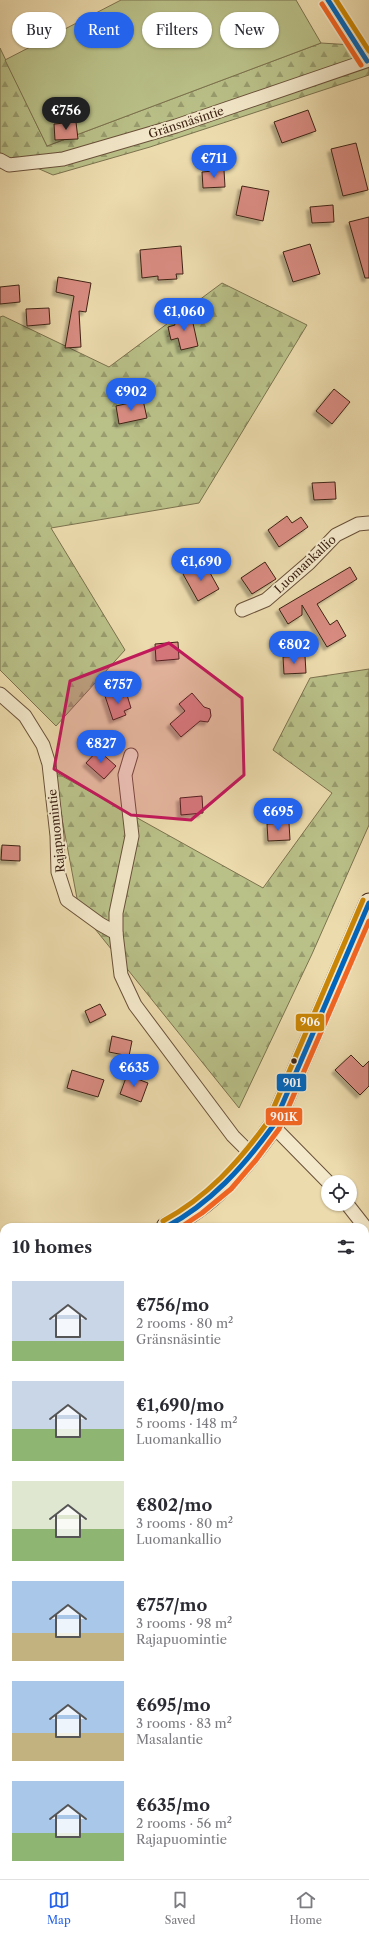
<!DOCTYPE html>
<meta charset="utf-8">
<style>
body{margin:0;font-family:"Libre Caslon Text",serif;background:#f7f7f7;color:#2b2b33;height:100vh;display:flex;flex-direction:column;font-size:15px;white-space:nowrap}
*{box-sizing:border-box;margin:0}
p{font-size:13px;color:#7c7c81}
.icon{flex:none;width:22px;height:22px;fill:none;stroke:currentColor;stroke-width:2;stroke-linecap:round;stroke-linejoin:round}
.map{position:relative;flex:1;overflow:hidden}
.details{position:absolute;left:0px;top:1223px;width:369px;height:656px;display:flex;flex-direction:column;background:#fff;border-radius:12px 12px 0 0;box-shadow:0 1px 3px #0004}
.details>*{flex:none}
.banner{position:absolute;left:12px;top:12px;width:345px;height:36px;display:flex;gap:8px}
.fabs{position:absolute;left:321px;top:1175px;display:grid;gap:8px}
.fabs a{display:grid;place-items:center;width:36px;height:36px;border-radius:50%;background:#fff;box-shadow:0 1px 3px #0004;font-size:20px}
.price{position:absolute;translate:-50% -34px;padding:0 9px;border-radius:14px;background:#2563eb;color:#fff;font-size:13px;line-height:26px;filter:drop-shadow(0 1px 2px #0008)}
.price::after{content:'';position:absolute;left:50%;top:24px;width:12px;height:9px;margin-left:-6px;background:inherit;clip-path:polygon(0 0,100% 0,50% 100%)}
.price.selected{background:#222;color:#fff}
ul{padding:0;list-style:none}
li{display:flex;align-items:center;gap:12px;height:100px;padding:0 12px}
li span{display:grid;place-items:center;flex:none;width:112px;height:80px;border-radius:0px;color:#555}
li>.icon{margin-inline-start:auto}
span .icon{width:48px;height:48px;fill:#fffc;stroke-width:1}
li b{font-size:17px}
h2{display:flex;justify-content:space-between;align-items:center;height:48px;padding:0 12px;font-size:17px}
.chip{padding:0 14px;border-radius:18px;background:#fff;box-shadow:0 1px 3px #0004;font-size:14px;line-height:36px}
.chip.selected{background:#2563eb;color:#fff}
.menu{display:flex;justify-content:space-around;align-items:center;height:56px;border-top:1px solid #e1e1e2;background:#fff;font-size:11px;color:#7c7c81}
.menu a{display:grid;justify-items:center;gap:2px}
.menu .selected{color:#2563eb}
.map>svg:first-child{display:block}
</style>
<div class="map">
<svg width="369" height="1879" viewBox="0 0 369 1879">
<defs>
<pattern id="grass-tufts" width="24" height="20" patternUnits="userSpaceOnUse"><rect width="24" height="20" fill="#b9c088"/><path d="M3 7l-1-3M5 7V3M7 7l1-3M15 17l-1-3M17 17v-4M19 17l1-3" fill="none" stroke="#989c6e"/></pattern>
<pattern id="forest-firs" width="22" height="20" patternUnits="userSpaceOnUse"><rect width="22" height="20" fill="#b9c088"/><path d="M5 1l3.5 6h-7zM16 11l3.5 6h-7z" fill="#989c6e"/></pattern>
<filter id="shadow"><feDropShadow dx="-3.5" dy="3.5" stdDeviation="1" flood-color="#0004"/></filter>
</defs>
<rect width="100%" height="100%" fill="#ecdbad"/>
<filter id="stains"><feTurbulence type="fractalNoise" baseFrequency=".005" numOctaves="4"/><feColorMatrix values="0 0 0 0 .2 0 0 0 0 .09 0 0 0 0 .02 0 0 0 .5 -.17"/></filter>
<radialGradient id="worn" r=".72"><stop offset=".6" stop-color="#630" stop-opacity="0"/><stop offset="1" stop-color="#630" stop-opacity=".3"/></radialGradient>
<g fill="url(#grass-tufts)" stroke="#7c724e">
<path d="M 369,1284 L 369,1299 L 365,1301 L 365,1286 Z"/>
<path d="M 4,1510 L 4,1541 L 0,1544 L 0,1513 Z"/>
</g>
<g fill="url(#forest-firs)" stroke="#7c724e">
<path d="M 321,43 L 369,46 L 369,75 L 150,147 L 53,175 L 28,164 L 0,168 L 0,48 L 47,146 Z"/>
<path d="M 222,283 L 307,325 L 199,503 L 51,528 L 125,650 L 56,726 L 0,670 L 0,317 L 3,316 L 109,367 Z"/>
<path d="M 369,669 L 369,825 L 312,954 L 239,1108 L 79,909 L 53,771 L 263,888 L 332,793 L 273,750 L 310,678 Z"/>
<path d="M 4,1541 L 4,1850 L 0,1848 L 0,1544 Z"/>
<path d="M 47,1875 L 132,1875 L 138,1879 L 53,1879 Z"/>
</g>
<path fill="#b9c088" stroke="#7c724e" d="M 121,0 L 296,0 L 321,43 L 47,146 L 5,60 Z"/>
<g fill="none" stroke-linecap="round" stroke-linejoin="round">
<g stroke="#757e70" stroke-width="4.5">
<path d="M 365,1301 L 369,1299"/>
<path d="M 365,1396 L 369,1393"/>
<path d="M 0,1544 L 4,1541"/>
</g>
</g>
<g fill="#d98c82" stroke="#3e2314" filter="url(#shadow)">
<path d="M 308,110 L 316,131 L 282,143 L 274,122 Z"/>
<path d="M 76,122 L 78,139 L 55,140 L 54,124 Z"/>
<path d="M 356,143 L 368,190 L 343,196 L 331,149 Z"/>
<path d="M 224,170 L 225,187 L 203,188 L 202,172 Z"/>
<path d="M 242,186 L 269,191 L 263,221 L 236,215 Z"/>
<path d="M 333,205 L 334,222 L 312,223 L 310,207 Z"/>
<path d="M 369,217 L 369,278 L 365,278 L 349,222 Z"/>
<path d="M 310,244 L 320,274 L 293,282 L 283,252 Z"/>
<path d="M 181,246 L 183,274 L 176,274 L 177,279 L 158,280 L 158,276 L 142,278 L 140,250 Z"/>
<path d="M 58,277 L 91,283 L 86,312 L 79,311 L 81,347 L 65,348 L 74,296 L 56,292 Z"/>
<path d="M 19,285 L 20,302 L 0,304 L 0,287 Z"/>
<path d="M 49,308 L 50,324 L 27,326 L 26,309 Z"/>
<path d="M 191,314 L 198,346 L 181,350 L 178,338 L 171,340 L 168,327 L 175,325 L 173,318 Z"/>
<path d="M 334,389 L 350,402 L 332,424 L 316,411 Z"/>
<path d="M 143,400 L 147,418 L 119,424 L 116,406 Z"/>
<path d="M 335,482 L 336,499 L 314,500 L 312,483 Z"/>
<path d="M 287,516 L 292,523 L 301,517 L 308,527 L 279,547 L 268,530 Z"/>
<path d="M 204,562 L 219,589 L 198,601 L 183,574 Z"/>
<path d="M 265,562 L 276,579 L 252,594 L 241,578 Z"/>
<path d="M 350,567 L 357,579 L 317,604 L 330,625 L 337,620 L 346,636 L 327,647 L 302,605 L 302,615 L 288,624 L 279,609 Z"/>
<path d="M 178,642 L 179,659 L 156,661 L 155,644 Z"/>
<path d="M 305,656 L 306,673 L 284,674 L 283,657 Z"/>
<path d="M 121,691 L 123,697 L 127,695 L 131,708 L 124,711 L 126,715 L 113,720 L 105,696 Z"/>
<path d="M 192,693 L 204,707 L 210,709 L 211,716 L 208,722 L 200,721 L 181,737 L 170,724 L 185,711 L 179,704 Z"/>
<path d="M 98,750 L 116,766 L 104,779 L 86,763 Z"/>
<path d="M 202,796 L 203,813 L 181,815 L 180,798 Z"/>
<path d="M 289,823 L 290,840 L 268,841 L 267,824 Z"/>
<path d="M 2,845 L 20,846 L 20,861 L 1,860 Z"/>
<path d="M 100,1004 L 106,1015 L 90,1023 L 85,1011 Z"/>
<path d="M 112,1036 L 132,1041 L 129,1056 L 109,1052 Z"/>
<path d="M 351,1055 L 363,1067 L 369,1061 L 369,1086 L 360,1095 L 335,1070 Z"/>
<path d="M 72,1070 L 104,1080 L 98,1097 L 67,1088 Z"/>
<path d="M 127,1075 L 148,1083 L 141,1102 L 120,1094 Z"/>
</g>
<g fill="none" stroke-linecap="round" stroke-linejoin="round">
<defs>
<g id="street">
<path d="M 0,160 L 9,165 L 63,159 L 176,126 L 369,60"/>
<path d="M 242,610 L 266,600 L 309,563 L 336,535 L 358,524 L 369,523"/>
<path d="M 0,694 L 25,716 L 43,745 L 49,764 L 57,836 L 58,872 L 67,900 L 100,924 L 116,933 L 121,975 L 135,1005 L 233,1136 L 252,1155"/>
<path d="M 116,933 L 116,913 L 132,836 L 125,775 L 131,755"/>
<path d="M 273,1126 L 328,1182"/>
<path d="M 347,1204 L 369,1232"/>
</g>
<g id="secondary">
<path d="M 166,1227 C 211,1206 245,1166 273,1126 L 369,903"/>
<path d="M 0,1278 L 4,1277"/>
</g>
<g id="highway">
<path d="M 365,1833 L 369,1831"/>
<path d="M 267,1879 L 274,1875"/>
</g>
</defs>
<use href="#street" stroke="#6a513a" stroke-width="15"/>
<use href="#secondary" stroke="#3e2314" stroke-width="21"/>
<use href="#highway" stroke="#3e2314" stroke-width="24"/>
<use href="#street" stroke="#f3e8ca" stroke-width="13"/>
<use href="#secondary" stroke="#f3e8ca" stroke-width="19"/>
<use href="#highway" stroke="#ecdbad" stroke-width="22"/>
<defs>
<g id="bus-1">
<path d="M 328,0 L 367,61"/>
<path d="M 166,1227 C 211,1203 243,1167 273,1126 L 369,903"/>
</g>
<g id="bus-2">
<path d="M 322,4 L 361,65"/>
<path d="M 181,1227 L 202,1213 L 231,1189 L 256,1160 L 279,1129 L 369,921"/>
</g>
<g id="bus-3">
<path d="M 336,0 L 369,51"/>
<path d="M 163,1221 C 207,1197 238,1163 267,1123 L 363,900"/>
</g>
</defs>
<use href="#bus-1" stroke="#f3e8ca" stroke-width="8"/>
<use href="#bus-2" stroke="#f3e8ca" stroke-width="8"/>
<use href="#bus-3" stroke="#f3e8ca" stroke-width="8"/>
<use href="#bus-1" stroke="#0065bd" stroke-width="5"/>
<use href="#bus-2" stroke="#f26522" stroke-width="5"/>
<use href="#bus-3" stroke="#c98505" stroke-width="5"/>
</g>
<path fill="#c2185b" fill-opacity="0.2" stroke="#c2185b" stroke-width="3" stroke-linejoin="round" d="M 169,643 L 242,698 L 244,775 L 191,820 L 131,815 L 54,769 L 70,681 Z"/>
<circle fill="#3e2314" stroke="#f3e8ca" stroke-width="1.5" cx="294" cy="1061" r="3.5"/>
<g text-anchor="middle" dominant-baseline="central" stroke-width="4" stroke-linejoin="round" paint-order="stroke">
<g font-size="12" fill="#3e2314" stroke="#f3e8ca">
<text transform="translate(186 122) rotate(-18)">Gränsnäsintie</text>
<text transform="translate(305 564) rotate(-43)">Luomankallio</text>
<text transform="translate(56 831) rotate(-96)">Rajapuomintie</text>
</g>
</g>
<g stroke="#f3e8ca" stroke-width="1.5">
<rect x="295" y="1013" width="30" height="19" rx="4" fill="#c98505"/>
<rect x="276" y="1073" width="31" height="19" rx="4" fill="#0065bd"/>
<rect x="265" y="1107" width="38" height="19" rx="4" fill="#f26522"/>
</g>
<g font-size="11" text-anchor="middle" font-weight="bold" fill="#fff">
<text x="310" y="1026">906</text>
<text x="292" y="1087">901</text>
<text x="284" y="1121">901K</text>
</g>
<rect width="100%" height="100%" filter="url(#stains)"/>
<rect width="100%" height="100%" fill="url(#worn)"/>
</svg>
<div class="fabs">
<a><svg class="icon" aria-label="locate" viewBox="0 0 24 24"><circle cx="12" cy="12" r="6"/><path d="M12 2v4M12 18v4M2 12h4M18 12h4"/></svg></a>
</div>
<b class="price selected" style="left:66px;top:131px">€756</b>
<b class="price" style="left:214px;top:179px">€711</b>
<b class="price" style="left:184px;top:332px">€1,060</b>
<b class="price" style="left:131px;top:412px">€902</b>
<b class="price" style="left:201px;top:582px">€1,690</b>
<b class="price" style="left:294px;top:665px">€802</b>
<b class="price" style="left:118px;top:705px">€757</b>
<b class="price" style="left:101px;top:764px">€827</b>
<b class="price" style="left:278px;top:832px">€695</b>
<b class="price" style="left:134px;top:1088px">€635</b>
<div class="banner">
<a class="chip">Buy</a>
<a class="chip selected">Rent</a>
<a class="chip">Filters</a>
<a class="chip">New</a>
</div>
<section class="details">
<h2>10 homes<svg class="icon" aria-label="filters" viewBox="0 0 24 24"><path d="M4 7h16M4 17h16"/><circle cx="9" cy="7" r="2"/><circle cx="15" cy="17" r="2"/></svg></h2>
<ul>
<li><span style="background:linear-gradient(#c9d6e8 75%,#8fb573 0)"><svg class="icon" aria-label="home" viewBox="0 0 24 24"><path d="M3 11l9-7 9 7M6 9v11h12V9"/></svg></span><div><b>€756/mo</b><p>2 rooms · 80 m²</p><p>Gränsnäsintie</p></div></li>
<li><span style="background:linear-gradient(#c9d6e8 60%,#8fb573 0)"><svg class="icon" aria-label="home" viewBox="0 0 24 24"><path d="M3 11l9-7 9 7M6 9v11h12V9"/></svg></span><div><b>€1,690/mo</b><p>5 rooms · 148 m²</p><p>Luomankallio</p></div></li>
<li><span style="background:linear-gradient(#dfe7d0 60%,#8fb573 0)"><svg class="icon" aria-label="home" viewBox="0 0 24 24"><path d="M3 11l9-7 9 7M6 9v11h12V9"/></svg></span><div><b>€802/mo</b><p>3 rooms · 80 m²</p><p>Luomankallio</p></div></li>
<li><span style="background:linear-gradient(#a9c7e8 65%,#c2b280 0)"><svg class="icon" aria-label="home" viewBox="0 0 24 24"><path d="M3 11l9-7 9 7M6 9v11h12V9"/></svg></span><div><b>€757/mo</b><p>3 rooms · 98 m²</p><p>Rajapuomintie</p></div></li>
<li><span style="background:linear-gradient(#a9c7e8 65%,#c2b280 0)"><svg class="icon" aria-label="home" viewBox="0 0 24 24"><path d="M3 11l9-7 9 7M6 9v11h12V9"/></svg></span><div><b>€695/mo</b><p>3 rooms · 83 m²</p><p>Masalantie</p></div></li>
<li><span style="background:linear-gradient(#a9c7e8 65%,#8fb573 0)"><svg class="icon" aria-label="home" viewBox="0 0 24 24"><path d="M3 11l9-7 9 7M6 9v11h12V9"/></svg></span><div><b>€635/mo</b><p>2 rooms · 56 m²</p><p>Rajapuomintie</p></div></li>
</ul>
</section>
</div>
<nav class="menu">
<a class="selected"><svg class="icon" aria-label="map" viewBox="0 0 24 24"><path d="M3 6l6-2 6 2 6-2v14l-6 2-6-2-6 2zM9 4v14M15 6v14"/></svg>Map</a>
<a><svg class="icon" aria-label="saved" viewBox="0 0 24 24"><path d="M7 4h10v16l-5-4-5 4z"/></svg>Saved</a>
<a><svg class="icon" aria-label="home" viewBox="0 0 24 24"><path d="M3 11l9-7 9 7M6 9v11h12V9"/></svg>Home</a>
</nav>
